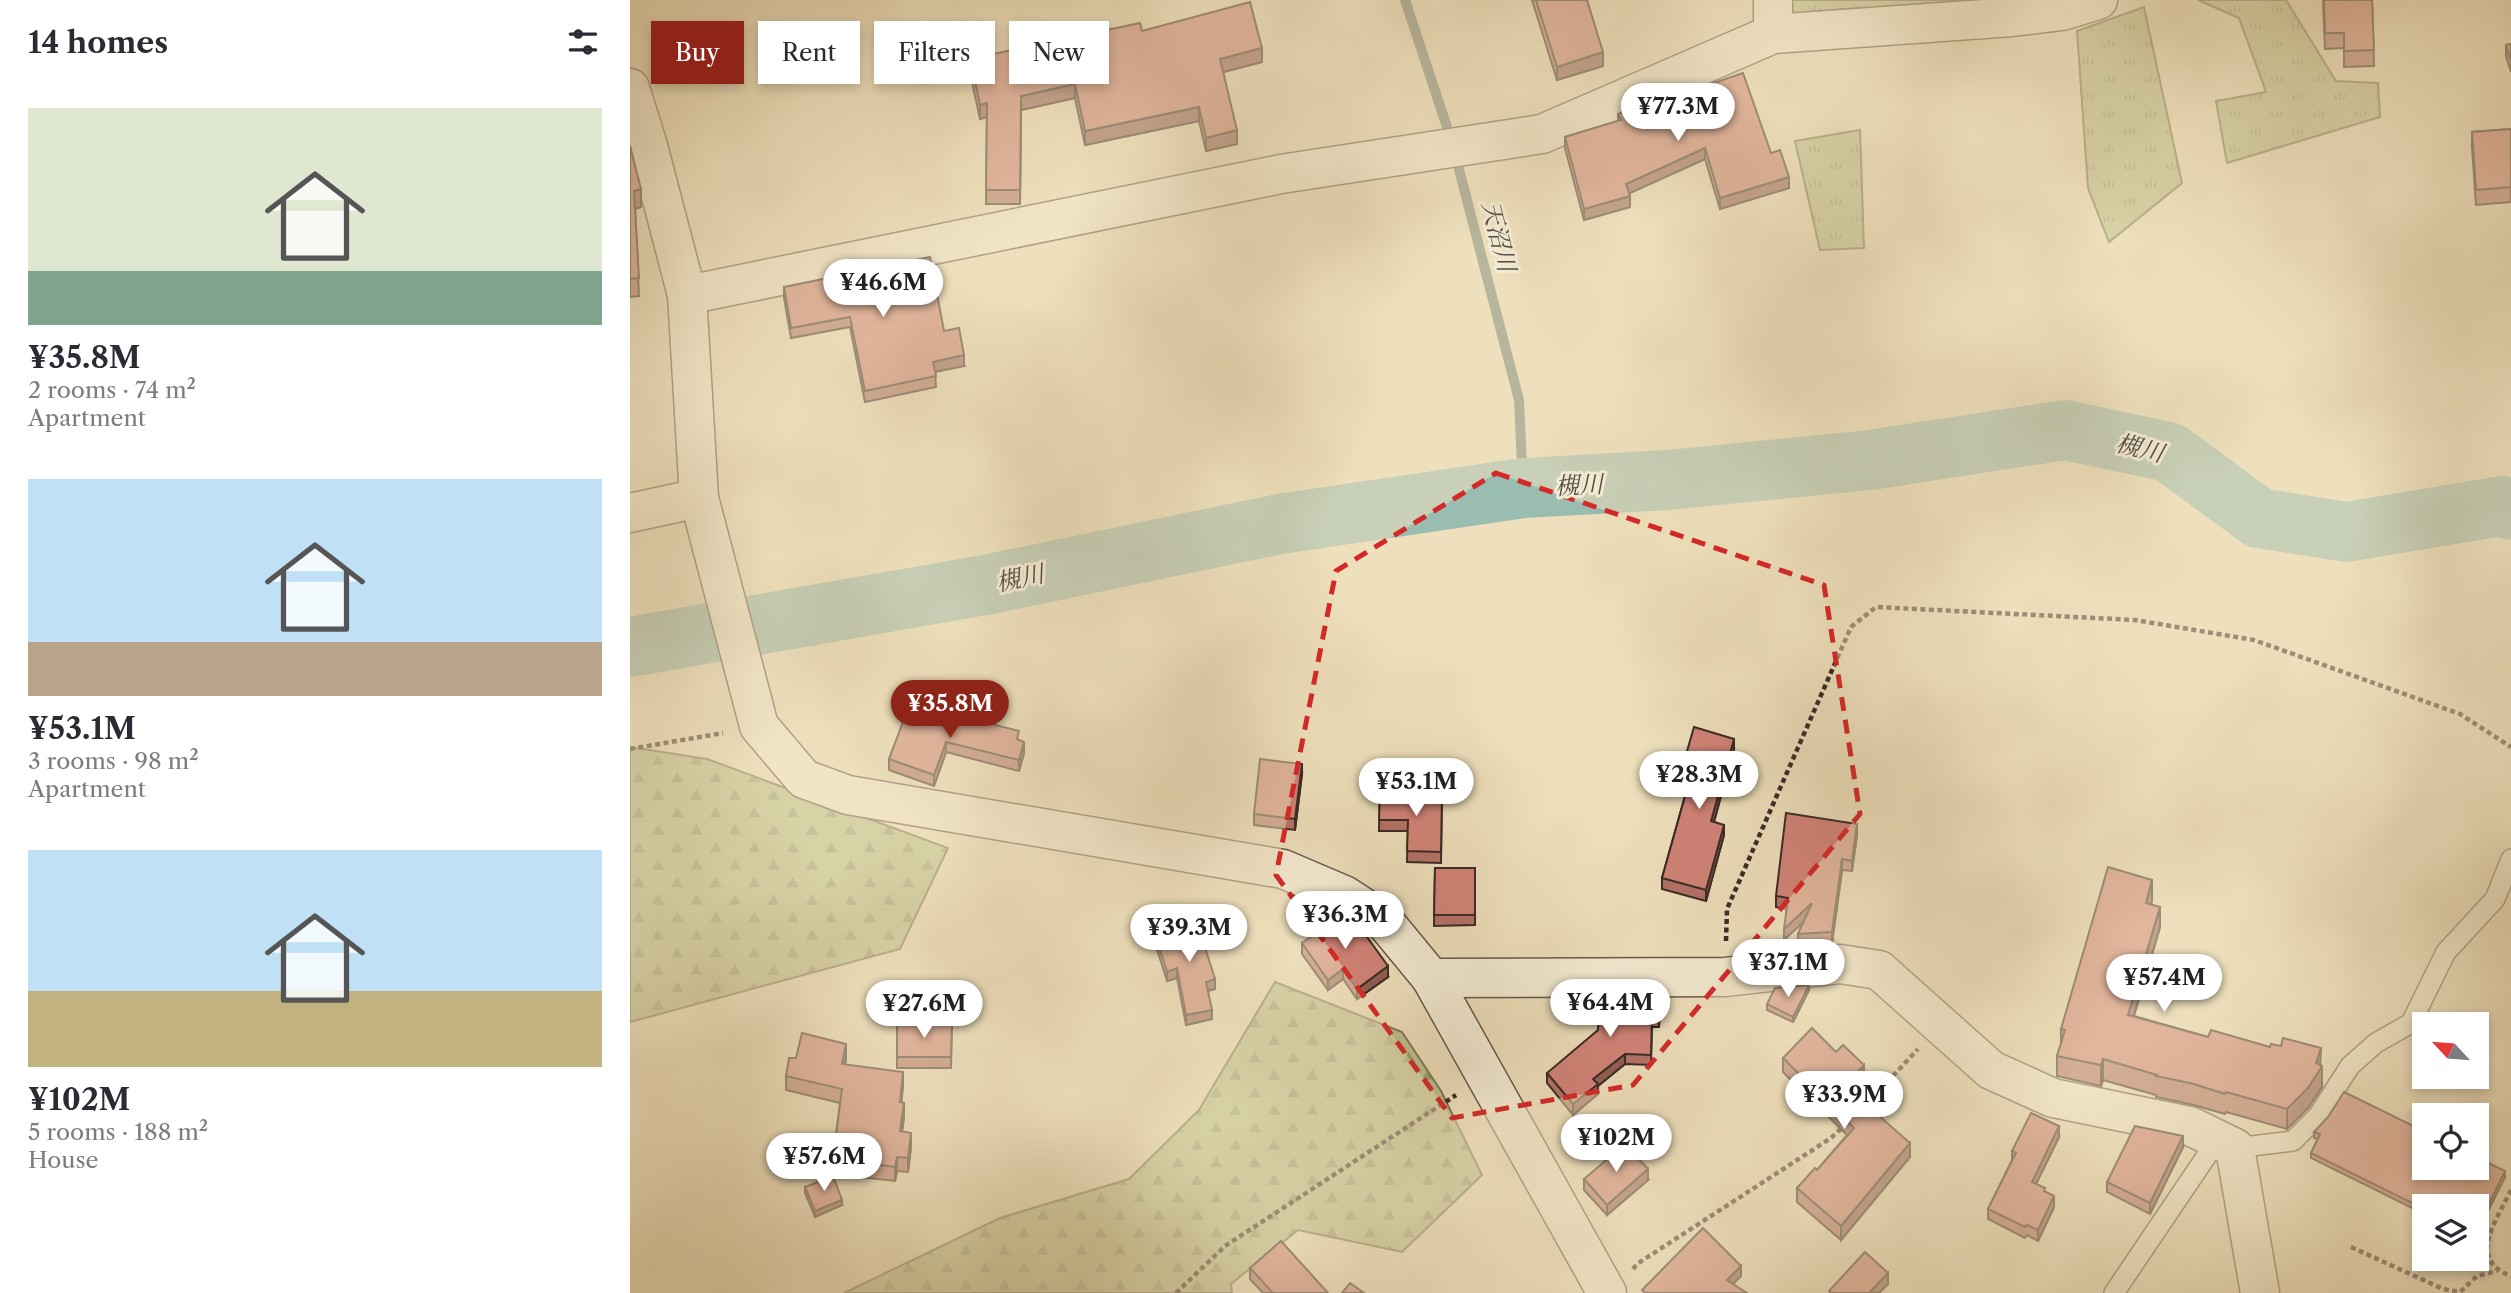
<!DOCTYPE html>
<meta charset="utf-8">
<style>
body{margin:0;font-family:"Libre Caslon Text","Noto Serif JP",serif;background:#f2f2f3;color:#2b2b33;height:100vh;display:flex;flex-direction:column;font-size:26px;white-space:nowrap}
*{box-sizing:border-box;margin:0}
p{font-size:23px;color:#7c7c81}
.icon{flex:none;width:38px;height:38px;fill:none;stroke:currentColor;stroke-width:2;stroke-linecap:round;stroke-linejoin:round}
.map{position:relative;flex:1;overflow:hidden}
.details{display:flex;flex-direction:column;background:#fff;width:630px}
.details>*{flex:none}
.hud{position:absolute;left:21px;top:21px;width:665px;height:63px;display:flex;gap:14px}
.needle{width:46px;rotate:296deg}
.tools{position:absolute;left:1782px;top:1012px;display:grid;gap:14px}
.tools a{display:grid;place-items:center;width:77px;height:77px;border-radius:0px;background:#fff;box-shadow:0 4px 10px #0003;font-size:35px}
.price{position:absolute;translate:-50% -60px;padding:0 16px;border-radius:24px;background:#fff;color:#222;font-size:23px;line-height:46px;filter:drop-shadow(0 2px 4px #0008)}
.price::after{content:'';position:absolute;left:50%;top:42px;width:21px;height:16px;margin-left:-10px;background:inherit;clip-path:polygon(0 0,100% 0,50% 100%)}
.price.selected{background:#8f2418;color:#fff}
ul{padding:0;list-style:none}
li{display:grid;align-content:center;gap:14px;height:371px;padding:0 28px}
li span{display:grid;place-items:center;height:217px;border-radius:0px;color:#555}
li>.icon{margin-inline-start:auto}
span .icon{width:126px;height:126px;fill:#fffc;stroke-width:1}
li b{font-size:30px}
h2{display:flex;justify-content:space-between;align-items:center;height:84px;padding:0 28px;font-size:30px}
.chip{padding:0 24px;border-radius:0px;background:#fff;box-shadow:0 4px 10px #0003;font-size:24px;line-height:63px}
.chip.selected{background:#8f2418;color:#fff}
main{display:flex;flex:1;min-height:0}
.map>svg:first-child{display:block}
</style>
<main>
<section class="details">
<h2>14 homes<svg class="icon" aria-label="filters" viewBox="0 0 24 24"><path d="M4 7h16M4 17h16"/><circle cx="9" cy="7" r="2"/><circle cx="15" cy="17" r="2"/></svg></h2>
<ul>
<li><span style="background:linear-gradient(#dfe7d0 75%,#7fa58c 0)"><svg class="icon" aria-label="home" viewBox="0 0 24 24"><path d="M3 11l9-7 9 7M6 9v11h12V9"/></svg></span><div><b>¥35.8M</b><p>2 rooms · 74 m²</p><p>Apartment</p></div></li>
<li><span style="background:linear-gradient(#bfe0f5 75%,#b9a48a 0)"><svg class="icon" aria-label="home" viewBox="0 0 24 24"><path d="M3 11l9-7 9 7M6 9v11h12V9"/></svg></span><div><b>¥53.1M</b><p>3 rooms · 98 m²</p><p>Apartment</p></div></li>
<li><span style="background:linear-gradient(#bfe0f5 65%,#c2b280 0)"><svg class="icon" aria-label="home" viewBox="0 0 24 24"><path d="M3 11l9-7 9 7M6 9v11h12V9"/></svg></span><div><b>¥102M</b><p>5 rooms · 188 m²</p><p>House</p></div></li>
</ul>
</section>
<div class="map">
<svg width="1881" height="1293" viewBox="0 0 1881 1293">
<defs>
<pattern id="grass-tufts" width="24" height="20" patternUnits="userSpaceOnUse" patternTransform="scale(1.75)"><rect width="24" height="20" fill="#bcc18e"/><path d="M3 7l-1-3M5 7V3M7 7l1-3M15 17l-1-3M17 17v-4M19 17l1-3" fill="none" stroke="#9a9d74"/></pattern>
<pattern id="forest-firs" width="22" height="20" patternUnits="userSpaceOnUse" patternTransform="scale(1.75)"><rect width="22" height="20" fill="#bcc18e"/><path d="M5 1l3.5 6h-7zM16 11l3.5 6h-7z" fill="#9a9d74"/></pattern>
</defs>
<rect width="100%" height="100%" fill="#eee0bc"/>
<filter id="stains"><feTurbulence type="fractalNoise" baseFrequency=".00286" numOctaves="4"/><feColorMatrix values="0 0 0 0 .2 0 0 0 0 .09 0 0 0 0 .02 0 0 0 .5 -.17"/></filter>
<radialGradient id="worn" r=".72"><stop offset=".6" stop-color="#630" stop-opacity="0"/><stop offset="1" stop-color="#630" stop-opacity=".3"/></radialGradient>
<g fill="url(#grass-tufts)" stroke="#7a765a" stroke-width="2">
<path d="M 1150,0 L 1395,0 L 1365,5 L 1213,9 L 1163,17 Z"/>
<path d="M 1568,0 L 1656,0 L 1706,81 L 1748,83 L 1750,117 L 1597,163 L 1586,101 L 1636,92 L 1609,18 Z"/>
<path d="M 1514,7 L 1552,183 L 1479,242 L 1458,188 L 1447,31 Z"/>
<path d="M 1230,130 L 1234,248 L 1190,250 L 1165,141 Z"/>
</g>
<g fill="url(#forest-firs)" stroke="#7a765a" stroke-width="2">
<path d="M 0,747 L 77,759 L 318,848 L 270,949 L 0,1022 Z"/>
<path d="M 645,982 L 772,1032 L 811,1091 L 852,1175 L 772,1252 L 668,1230 L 601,1284 L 602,1293 L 214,1293 L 370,1218 L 499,1179 L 569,1110 Z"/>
</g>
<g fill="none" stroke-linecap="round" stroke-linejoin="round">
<g stroke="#738279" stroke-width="10">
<path d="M 775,0 L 821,139"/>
<path d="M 825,154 L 889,400 L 893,488"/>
</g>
<path stroke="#99bdb1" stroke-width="60" d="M 0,647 L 355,585 L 650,524 L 893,488 L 1038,480 L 1240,460 L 1435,430 L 1539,452 L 1629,518 L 1716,532 L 1872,506 L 1881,510"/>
<defs>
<g id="lane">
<path d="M 1605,1148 L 1663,1141 L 1688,1116 L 1720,1066 L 1746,1043 L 1781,1023 L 1816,952 L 1865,899 L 1881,859"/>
<path d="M 1484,1293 L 1588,1139"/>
</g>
<g id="street">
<path d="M 1143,0 L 1143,34"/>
<path d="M 0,88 L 18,146 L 57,295 L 69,498 L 129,726 L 174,779 L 218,795 L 653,869 L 714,895 L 754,921 L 801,978 L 977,1293"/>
<path d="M 57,295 L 651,174 L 912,134 L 1143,34 L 1382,17 L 1432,11 L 1468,0"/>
<path d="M 0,513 L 69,498"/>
<path d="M 801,978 L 1095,977 L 1210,964 L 1249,970 L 1361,1070 L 1423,1098 L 1560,1126 L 1605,1148 L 1630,1293"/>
</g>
</defs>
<use href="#lane" stroke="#66584b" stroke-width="22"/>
<use href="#street" stroke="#66584b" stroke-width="41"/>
<g stroke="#392a25" stroke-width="4.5" stroke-dasharray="5 3.5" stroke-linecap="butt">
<path d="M 0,749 L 93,733"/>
<path d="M 1096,941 L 1097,909 L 1221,627 L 1246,607 L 1505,620 L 1624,640 L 1830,714 L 1881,747"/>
<path d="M 1234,1107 L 1288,1049"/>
<path d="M 1881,1190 C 1867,1220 1836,1260 1881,1276"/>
<path d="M 1721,1247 L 1813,1289 L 1830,1292 L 1847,1276 L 1867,1271"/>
<path d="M 1003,1269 L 1007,1264 L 1201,1138 L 1215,1125"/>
<path d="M 546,1293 L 595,1246 L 826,1095"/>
</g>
<use href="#lane" stroke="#f4ebd3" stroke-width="19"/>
<use href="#street" stroke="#f4ebd3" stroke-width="38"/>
</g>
<g fill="#b47167" stroke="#392a25" stroke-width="2">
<path d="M 902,0 L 957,0 L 973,66 L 927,80 Z"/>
<path d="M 1693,0 L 1742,0 L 1744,66 L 1714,67 L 1714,48 L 1695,49 Z"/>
<path d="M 512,31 L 632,62 L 593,72 L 607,144 L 576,151 L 569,121 L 455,145 L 445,98 L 391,110 L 390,204 L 356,204 L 357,117 L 350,119 L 340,73 L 340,59 Z"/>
<path d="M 1881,44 L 1881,72 L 1876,56 L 1876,45 Z"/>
<path d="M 1022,104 L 1141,153 L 1159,188 L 1090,209 L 1075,159 L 999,193 L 1000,207 L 954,220 L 935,148 L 935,137 L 988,121 L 988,114 Z"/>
<path d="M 1881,129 L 1881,202 L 1846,205 L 1842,147 L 1842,132 Z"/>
<path d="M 0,146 L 11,207 L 5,209 L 9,296 L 0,297 Z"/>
<path d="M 154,287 L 334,366 L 305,372 L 306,387 L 235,402 L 220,327 L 161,338 L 154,298 Z"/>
<path d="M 293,720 L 389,740 L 394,753 L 389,771 L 316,752 L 304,786 L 259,770 L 259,759 Z"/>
<path d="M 1104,749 L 1084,822 L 1094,835 L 1076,901 L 1032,889 L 1032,878 L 1060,778 L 1053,776 L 1053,765 Z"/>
<path d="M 672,774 L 665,830 L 624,825 L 624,814 Z"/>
<path d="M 750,791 L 812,794 L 811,863 L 777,862 L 778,831 L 749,831 Z"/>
<path d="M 1227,835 L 1222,871 L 1212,870 L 1202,943 L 1168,944 L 1168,934 L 1173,922 L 1154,940 L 1157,909 L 1146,907 L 1146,896 Z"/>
<path d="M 805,868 L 845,868 L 845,925 L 804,926 Z"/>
<path d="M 1522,900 L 1521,905 L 1530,927 L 1504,1016 L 1578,1037 L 1691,1066 L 1692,1087 L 1678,1108 L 1657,1129 L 1596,1112 L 1595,1114 L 1564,1105 L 1526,1097 L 1526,1095 L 1473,1080 L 1471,1086 L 1427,1076 L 1427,1056 L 1431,1044 L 1431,1029 Z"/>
<path d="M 538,928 L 585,989 L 578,991 L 582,1019 L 556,1025 L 547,978 L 537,981 L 526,946 L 526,937 L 538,933 Z"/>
<path d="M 672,943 L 758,977 L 727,999 L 713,979 L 698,990 L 672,954 Z"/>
<path d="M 1179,990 L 1163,1022 L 1137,1010 L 1137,1004 Z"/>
<path d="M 1031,999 L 1029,1027 L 1022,1027 L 1021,1065 L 995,1064 L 968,1086 L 968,1094 L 943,1115 L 917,1083 L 917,1073 Z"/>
<path d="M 267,1023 L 322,1023 L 321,1068 L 267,1068 Z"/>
<path d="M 166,1058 L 216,1058 L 215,1065 L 273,1086 L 271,1103 L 274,1117 L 272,1132 L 281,1147 L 278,1172 L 267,1171 L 265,1181 L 203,1174 L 203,1159 L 210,1103 L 156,1090 L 156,1076 Z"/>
<path d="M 1153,1058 L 1234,1079 L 1222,1092 L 1280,1157 L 1211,1240 L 1167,1202 L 1167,1188 L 1187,1170 L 1217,1135 L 1153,1072 Z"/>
<path d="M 1684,1132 L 1875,1177 L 1846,1235 L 1846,1206 L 1794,1206 L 1794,1214 L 1681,1158 L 1681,1153 L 1688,1139 L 1684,1138 Z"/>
<path d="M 1429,1137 L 1406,1184 L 1415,1192 L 1424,1207 L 1408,1241 L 1397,1235 L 1395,1238 L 1358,1219 L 1358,1209 L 1382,1160 L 1382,1151 Z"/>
<path d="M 1553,1147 L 1520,1214 L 1477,1192 L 1477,1182 Z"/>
<path d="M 954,1179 L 1018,1180 L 977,1215 L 954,1190 Z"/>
<path d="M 175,1187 L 212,1205 L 185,1217 L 175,1193 Z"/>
<path d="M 620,1268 L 698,1293 L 633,1293 L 620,1279 Z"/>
</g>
<g fill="#925c54" stroke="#392a25" stroke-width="2">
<path d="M 632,48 L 632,62 L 590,73 L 590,59 Z"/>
<path d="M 973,52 L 973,66 L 927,80 L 927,67 Z"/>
<path d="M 445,84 L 445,98 L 391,110 L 390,204 L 391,96 Z"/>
<path d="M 357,103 L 357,117 L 350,119 L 350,105 Z"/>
<path d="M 569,107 L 569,121 L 455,145 L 455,131 Z"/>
<path d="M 607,130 L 607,144 L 576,151 L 576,138 Z"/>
<path d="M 1075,148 L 1075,159 L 996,195 L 996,184 Z"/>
<path d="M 1159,177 L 1159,188 L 1090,209 L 1090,198 Z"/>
<path d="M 11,189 L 11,207 L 4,209 L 4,191 Z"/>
<path d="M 1000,196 L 1000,207 L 954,220 L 954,209 Z"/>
<path d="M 334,355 L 334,366 L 303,372 L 303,362 Z"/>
<path d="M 1104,739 L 1104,749 L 1081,832 L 1081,821 Z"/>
<path d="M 316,742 L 316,752 L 304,786 L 304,775 Z"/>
<path d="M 394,742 L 394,753 L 389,771 L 389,760 Z"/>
<path d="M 672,764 L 672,774 L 665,830 L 665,819 Z"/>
<path d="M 1227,824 L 1227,835 L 1222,871 L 1222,861 Z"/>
<path d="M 1094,825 L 1094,835 L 1076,901 L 1076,890 Z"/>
<path d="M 1212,859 L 1212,870 L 1202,943 L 1202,932 Z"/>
<path d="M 1522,880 L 1522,900 L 1516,923 L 1516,903 Z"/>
<path d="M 1182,903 L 1182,914 L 1154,940 L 1154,929 Z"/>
<path d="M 1530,907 L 1530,927 L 1498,1035 L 1498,1015 Z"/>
<path d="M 758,966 L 758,977 L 727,999 L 727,989 Z"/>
<path d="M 547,968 L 547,978 L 537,981 L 537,972 Z"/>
<path d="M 713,969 L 713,979 L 698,990 L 698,980 Z"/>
<path d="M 585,979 L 585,989 L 576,991 L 576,982 Z"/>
<path d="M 1179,985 L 1179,990 L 1163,1022 L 1163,1017 Z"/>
<path d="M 582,1010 L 582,1019 L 556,1025 L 556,1015 Z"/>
<path d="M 216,1044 L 216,1058 L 212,1079 L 212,1064 Z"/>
<path d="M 1691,1048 L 1690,1070 L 1692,1066 L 1692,1087 L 1678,1108 L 1657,1129 L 1657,1109 L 1686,1063 Z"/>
<path d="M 995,1054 L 995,1064 L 968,1086 L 968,1094 L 943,1115 L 943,1104 L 963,1079 Z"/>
<path d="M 1473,1059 L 1473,1080 L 1471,1086 L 1471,1065 Z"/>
<path d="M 1234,1065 L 1234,1079 L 1215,1100 L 1215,1086 Z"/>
<path d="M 273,1072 L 273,1086 L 270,1117 L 270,1102 Z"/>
<path d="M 274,1103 L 274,1117 L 270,1146 L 270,1131 Z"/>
<path d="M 1429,1126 L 1429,1137 L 1402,1192 L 1402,1182 Z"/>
<path d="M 281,1133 L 281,1147 L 278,1172 L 278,1158 Z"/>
<path d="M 1553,1136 L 1553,1147 L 1520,1214 L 1520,1203 Z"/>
<path d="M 1280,1143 L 1280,1157 L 1211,1240 L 1211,1226 Z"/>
<path d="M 267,1157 L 267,1171 L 265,1181 L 265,1167 Z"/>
<path d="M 1018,1169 L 1018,1180 L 977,1215 L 977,1205 Z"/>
<path d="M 1875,1171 L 1875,1177 L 1846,1235 L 1846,1230 Z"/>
<path d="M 1424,1196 L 1424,1207 L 1408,1241 L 1408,1230 Z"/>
<path d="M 212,1200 L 212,1205 L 185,1217 L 185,1211 Z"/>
<path d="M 1111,1266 L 1111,1276 L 1097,1290 L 1097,1280 Z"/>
<path d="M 1258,1273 L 1258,1284 L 1249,1293 L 1239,1293 Z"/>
</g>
<g fill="#d18378" stroke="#392a25" stroke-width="2">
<path d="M 906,0 L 957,0 L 973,52 L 927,67 Z"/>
<path d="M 1694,0 L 1742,0 L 1744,50 L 1714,51 L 1714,33 L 1695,33 Z"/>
<path d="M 620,2 L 632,48 L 590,59 L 607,130 L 576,138 L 569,107 L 455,131 L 445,84 L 391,96 L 390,190 L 356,190 L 357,103 L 350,105 L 340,59 L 510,23 L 512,31 Z"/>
<path d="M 1881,44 L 1881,61 L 1876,45 Z"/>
<path d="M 1113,73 L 1141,153 L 1150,150 L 1159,177 L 1090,198 L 1075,148 L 996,184 L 1000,196 L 954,209 L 935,137 L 991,120 L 988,114 L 1020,100 L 1022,104 Z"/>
<path d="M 1881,129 L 1881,187 L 1846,190 L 1842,132 Z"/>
<path d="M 0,146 L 11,189 L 4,191 L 9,278 L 0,279 Z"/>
<path d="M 300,257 L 314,331 L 329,328 L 334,355 L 303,362 L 306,376 L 235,391 L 220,317 L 161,328 L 154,287 Z"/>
<path d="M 298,707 L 345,725 L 346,720 L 389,731 L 387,739 L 394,742 L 389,760 L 316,742 L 304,775 L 259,759 L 276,714 L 293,720 Z"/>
<path d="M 1064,727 L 1104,739 L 1081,821 L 1094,825 L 1076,890 L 1032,878 L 1063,768 L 1053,765 Z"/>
<path d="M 630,759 L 672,764 L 665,819 L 624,814 Z"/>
<path d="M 750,791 L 812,794 L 811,852 L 777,851 L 778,820 L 749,820 Z"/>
<path d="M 1156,813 L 1227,824 L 1222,861 L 1212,859 L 1202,932 L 1168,934 L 1182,903 L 1154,929 L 1158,898 L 1146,896 Z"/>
<path d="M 1478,867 L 1522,880 L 1516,903 L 1530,907 L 1498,1015 L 1578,1037 L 1581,1030 L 1640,1047 L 1641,1044 L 1651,1046 L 1653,1038 L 1691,1048 L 1686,1063 L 1692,1066 L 1678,1088 L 1657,1109 L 1596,1092 L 1595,1094 L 1564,1084 L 1526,1076 L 1527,1075 L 1473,1059 L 1471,1065 L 1427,1056 L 1435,1030 L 1431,1029 Z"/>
<path d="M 805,868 L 845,868 L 845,915 L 804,915 Z"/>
<path d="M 716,912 L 721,915 L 758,966 L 727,989 L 713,969 L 698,980 L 672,943 Z"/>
<path d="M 566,919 L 585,979 L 576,982 L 582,1010 L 556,1015 L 547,968 L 537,972 L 526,937 L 540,932 L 538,928 Z"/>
<path d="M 1179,985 L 1163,1017 L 1137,1004 L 1145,988 Z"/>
<path d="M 1031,988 L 1029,1017 L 1022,1016 L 1021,1055 L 995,1054 L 963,1079 L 968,1084 L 943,1104 L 917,1073 L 968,1030 L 970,989 Z"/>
<path d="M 267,1023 L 322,1023 L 321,1057 L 267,1057 Z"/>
<path d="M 1182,1028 L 1206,1052 L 1213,1045 L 1234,1065 L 1215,1086 L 1280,1143 L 1211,1226 L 1167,1188 L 1185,1168 L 1187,1170 L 1224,1128 L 1153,1058 Z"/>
<path d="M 172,1033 L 216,1044 L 212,1064 L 273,1072 L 270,1102 L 274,1103 L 270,1131 L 281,1133 L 278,1158 L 267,1157 L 265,1167 L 203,1159 L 212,1089 L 156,1076 L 159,1058 L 166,1058 Z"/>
<path d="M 1714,1092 L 1794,1131 L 1794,1167 L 1846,1167 L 1846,1157 L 1875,1171 L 1846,1230 L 1846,1206 L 1794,1206 L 1794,1209 L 1681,1153 L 1690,1134 L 1684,1132 L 1698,1117 Z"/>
<path d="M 1401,1113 L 1429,1126 L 1402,1182 L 1415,1188 L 1414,1191 L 1424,1196 L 1408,1230 L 1397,1225 L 1395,1227 L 1358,1209 L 1386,1153 L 1382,1151 Z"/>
<path d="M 1505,1126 L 1553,1136 L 1520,1203 L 1477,1182 Z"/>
<path d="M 995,1144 L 1018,1169 L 977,1205 L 954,1179 Z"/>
<path d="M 203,1176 L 212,1200 L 185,1211 L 175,1187 Z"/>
<path d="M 1073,1228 L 1111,1266 L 1097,1280 L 1117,1293 L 1015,1293 L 1012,1290 Z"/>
<path d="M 651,1241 L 698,1293 L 643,1293 L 620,1268 Z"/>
<path d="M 1235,1252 L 1258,1273 L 1239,1293 L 1201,1293 L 1199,1291 Z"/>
<path d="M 720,1283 L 734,1293 L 712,1293 Z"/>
</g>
<path d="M0 0H1881V1293H0ZM 866,473 L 1194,585 L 1230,814 L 1003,1085 L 822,1118 L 646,875 L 706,571 Z" fill="#eee0bc" fill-opacity=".55" fill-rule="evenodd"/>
<path fill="none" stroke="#d62828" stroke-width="5" stroke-dasharray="14 9" stroke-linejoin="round" d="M 866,473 L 1194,585 L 1230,814 L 1003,1085 L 822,1118 L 646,875 L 706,571 Z"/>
<g text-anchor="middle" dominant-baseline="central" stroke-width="6" stroke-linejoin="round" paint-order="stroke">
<g font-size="24" font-style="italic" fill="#514f48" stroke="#f4ebd3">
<text transform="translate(869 236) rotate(76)">天沼川</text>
<text transform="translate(1510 448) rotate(14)">槻川</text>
<text transform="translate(949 485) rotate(-3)">槻川</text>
<text transform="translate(390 578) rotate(-12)">槻川</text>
</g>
</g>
<rect width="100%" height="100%" filter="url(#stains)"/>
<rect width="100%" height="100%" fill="url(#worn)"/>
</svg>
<div class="tools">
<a><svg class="needle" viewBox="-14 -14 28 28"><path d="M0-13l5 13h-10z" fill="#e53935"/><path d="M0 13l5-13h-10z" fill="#7c7c81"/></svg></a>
<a><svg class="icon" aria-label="locate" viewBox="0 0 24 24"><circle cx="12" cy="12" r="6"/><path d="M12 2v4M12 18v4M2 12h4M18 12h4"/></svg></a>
<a><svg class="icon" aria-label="layers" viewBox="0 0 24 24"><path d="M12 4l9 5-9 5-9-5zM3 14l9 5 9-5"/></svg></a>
</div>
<b class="price" style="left:1048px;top:143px">¥77.3M</b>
<b class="price" style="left:253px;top:319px">¥46.6M</b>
<b class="price selected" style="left:320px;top:740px">¥35.8M</b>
<b class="price" style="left:1069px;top:811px">¥28.3M</b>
<b class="price" style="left:786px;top:818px">¥53.1M</b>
<b class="price" style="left:715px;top:951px">¥36.3M</b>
<b class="price" style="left:559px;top:964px">¥39.3M</b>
<b class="price" style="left:1158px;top:999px">¥37.1M</b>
<b class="price" style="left:1534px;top:1014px">¥57.4M</b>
<b class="price" style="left:980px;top:1039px">¥64.4M</b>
<b class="price" style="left:294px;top:1040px">¥27.6M</b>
<b class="price" style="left:1214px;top:1131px">¥33.9M</b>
<b class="price" style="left:986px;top:1174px">¥102M</b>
<b class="price" style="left:194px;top:1193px">¥57.6M</b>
<div class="hud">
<a class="chip selected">Buy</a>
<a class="chip">Rent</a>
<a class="chip">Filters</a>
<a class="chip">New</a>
</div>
</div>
</main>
